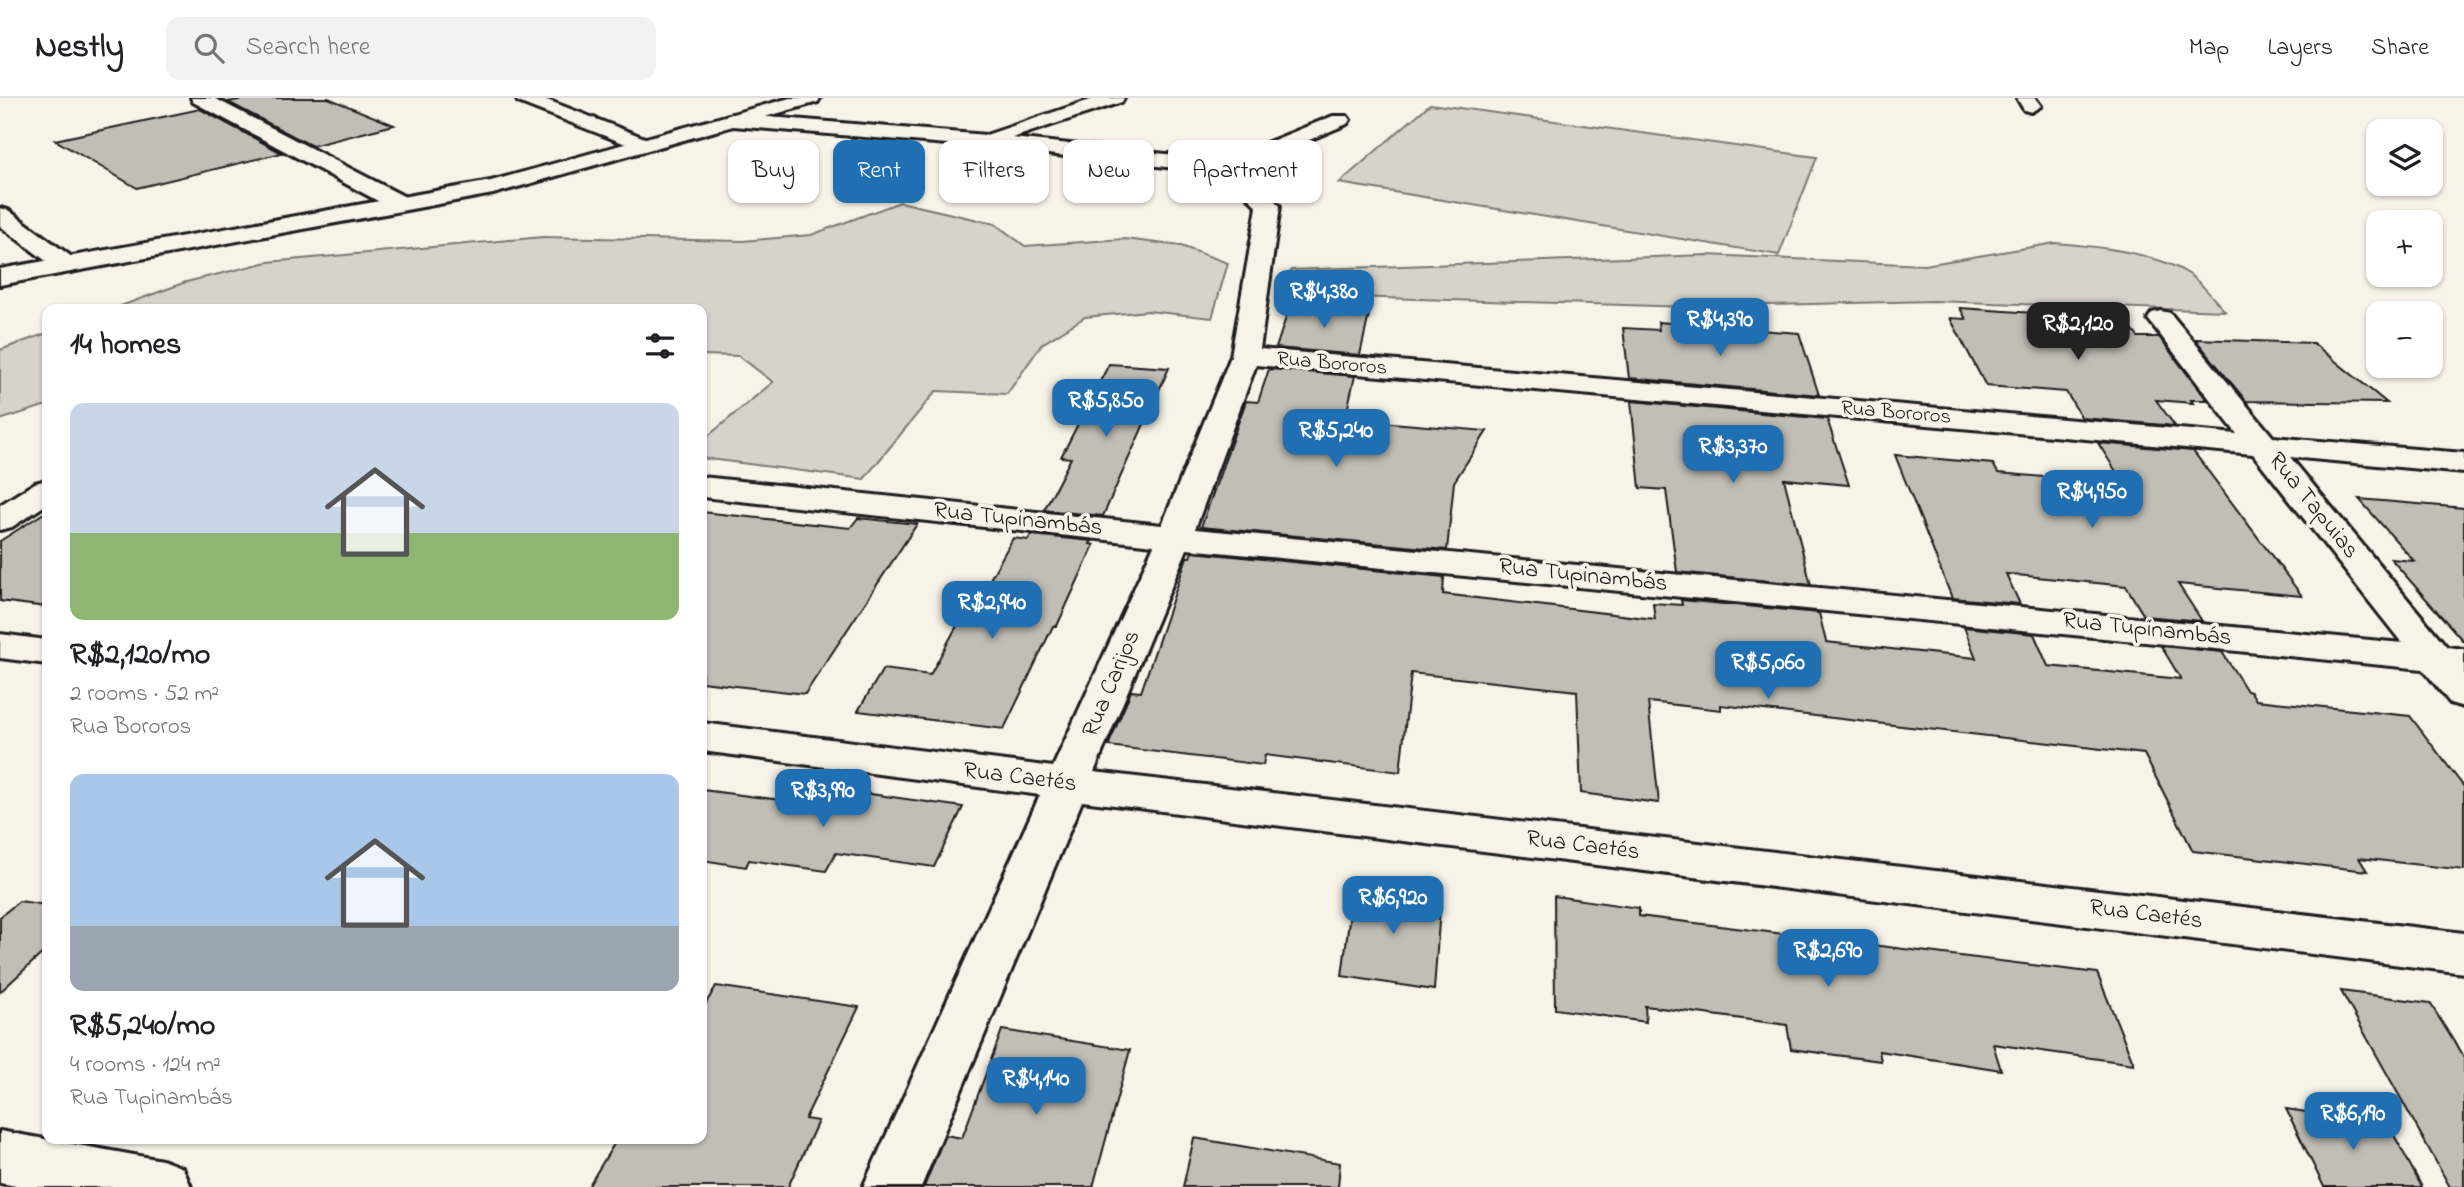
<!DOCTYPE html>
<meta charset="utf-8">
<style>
body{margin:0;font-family:"Indie Flower",sans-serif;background:#f2f2f2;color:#202124;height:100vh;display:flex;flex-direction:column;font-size:26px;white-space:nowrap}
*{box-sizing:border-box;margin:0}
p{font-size:23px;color:#757577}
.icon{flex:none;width:38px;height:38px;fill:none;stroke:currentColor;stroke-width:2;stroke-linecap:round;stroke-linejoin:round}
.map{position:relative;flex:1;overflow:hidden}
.details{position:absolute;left:42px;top:206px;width:665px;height:840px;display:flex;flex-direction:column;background:#fff;border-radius:14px;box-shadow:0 2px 5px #0004}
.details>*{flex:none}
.guide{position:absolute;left:728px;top:42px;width:665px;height:63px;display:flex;gap:14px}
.controls{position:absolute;left:2366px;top:21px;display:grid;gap:14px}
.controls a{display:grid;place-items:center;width:77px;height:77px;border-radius:14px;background:#fff;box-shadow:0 2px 5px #0004;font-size:35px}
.price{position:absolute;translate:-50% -60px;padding:0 16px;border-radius:14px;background:#1f6fb2;color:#fff;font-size:23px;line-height:46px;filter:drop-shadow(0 2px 4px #0008)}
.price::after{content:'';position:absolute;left:50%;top:42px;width:21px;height:16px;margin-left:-10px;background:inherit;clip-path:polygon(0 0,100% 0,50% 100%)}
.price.active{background:#222;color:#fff}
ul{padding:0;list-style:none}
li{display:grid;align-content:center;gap:14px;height:371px;padding:0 28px}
li span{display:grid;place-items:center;height:217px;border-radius:14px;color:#555}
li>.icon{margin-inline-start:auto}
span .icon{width:126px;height:126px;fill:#fffc;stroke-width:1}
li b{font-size:30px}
h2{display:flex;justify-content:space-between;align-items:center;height:84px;padding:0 28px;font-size:30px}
.pill{padding:0 24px;border-radius:14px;background:#fff;box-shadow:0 2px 5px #0004;font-size:24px;line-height:63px}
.pill.active{background:#1f6fb2;color:#fff}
header{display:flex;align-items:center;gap:42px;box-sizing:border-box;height:98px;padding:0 35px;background:#fff;border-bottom:2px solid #e0e0e0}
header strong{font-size:33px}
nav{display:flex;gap:38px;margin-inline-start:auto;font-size:24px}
.search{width:490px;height:63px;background:#f2f2f2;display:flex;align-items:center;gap:18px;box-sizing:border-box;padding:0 24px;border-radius:14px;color:#757577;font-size:26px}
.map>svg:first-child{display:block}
</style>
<header>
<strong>Nestly</strong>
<div class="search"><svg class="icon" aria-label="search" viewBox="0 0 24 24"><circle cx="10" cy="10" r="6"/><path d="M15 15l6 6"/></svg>Search here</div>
<nav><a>Map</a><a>Layers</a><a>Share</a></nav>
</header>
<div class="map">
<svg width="2464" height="1089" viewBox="0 0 2464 1089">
<rect width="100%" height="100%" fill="#f7f3e8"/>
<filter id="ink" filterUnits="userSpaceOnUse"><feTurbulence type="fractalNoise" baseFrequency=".0143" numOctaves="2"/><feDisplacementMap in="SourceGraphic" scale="14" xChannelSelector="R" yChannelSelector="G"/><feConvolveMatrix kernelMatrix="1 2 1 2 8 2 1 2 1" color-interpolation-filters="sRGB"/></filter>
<g filter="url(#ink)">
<g fill="#d7d3cb" stroke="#7a7874" stroke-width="2">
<path d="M 1430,6 L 1816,59 L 1817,59 L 1779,157 L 1339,85 Z"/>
<path d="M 900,104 L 995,126 L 1025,148 L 1125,141 L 1181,148 L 1228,165 L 1212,220 L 1148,213 L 1085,219 L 1042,246 L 1007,296 L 936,293 L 864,381 L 702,360 L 702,343 L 773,284 L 739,258 L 702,257 L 702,212 L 110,212 L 186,184 L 268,164 L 543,139 L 743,143 L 811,137 Z"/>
<path d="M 2055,145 C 2094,148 2153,154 2187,175 C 2201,183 2213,201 2225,213 L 1933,203 L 1690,209 L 1283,197 L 1291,172 L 1707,157 L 1925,167 Z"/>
<path d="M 47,235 L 47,307 L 0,322 L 0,252 Z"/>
</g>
<g fill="#c0beb5" stroke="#1c1c1c" stroke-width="2">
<path d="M 249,0 L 328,0 L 394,27 L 312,48 L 228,4 Z"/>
<path d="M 200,11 L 282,55 L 137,90 L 55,42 Z"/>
<path d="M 1290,207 L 1370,212 L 1360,257 L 1276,250 Z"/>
<path d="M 1960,210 L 2065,217 L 2060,211 L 2119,215 L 2138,239 L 2159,239 L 2207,302 L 2191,302 L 2193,305 L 2156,302 L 2175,328 L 2082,320 L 2066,294 L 1986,288 L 1950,220 L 1966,221 Z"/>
<path d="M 1658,224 L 1799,235 L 1819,297 L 1629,280 L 1623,230 L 1659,232 Z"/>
<path d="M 2195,241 L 2313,245 L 2387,305 L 2246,303 Z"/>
<path d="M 1109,266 L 1169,270 L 1103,418 L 1044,412 L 1071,360 L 1061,359 Z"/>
<path d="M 1269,271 L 1355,278 L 1345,321 L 1487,333 L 1454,384 L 1447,452 L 1201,429 L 1246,303 L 1258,304 Z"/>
<path d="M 1631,303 L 1827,321 L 1849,387 L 1784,381 L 1811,487 L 1677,474 L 1666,392 L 1640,390 Z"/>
<path d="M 2098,345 L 2193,353 L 2302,498 L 2178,486 L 2202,523 L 2144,518 L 2126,488 L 2006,476 L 2020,506 L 1952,500 L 1895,357 L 1993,366 L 1998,375 L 2124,386 Z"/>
<path d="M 2359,401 L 2464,410 L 2464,544 L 2391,461 L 2414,463 Z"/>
<path d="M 47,413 L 47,509 L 0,503 L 0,443 Z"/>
<path d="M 702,414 L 850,430 L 858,420 L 917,426 L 805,596 L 702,584 Z"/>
<path d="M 1031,437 L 1092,443 L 1090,446 L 1094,447 L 1057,528 L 1053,528 L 1004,631 L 858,613 L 883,571 L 930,577 L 958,526 L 965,526 L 1013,440 L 1028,442 Z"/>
<path d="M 1192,454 L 1444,479 L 1443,496 L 1655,521 L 1653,505 L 1682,507 L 1681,502 L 1819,515 L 1826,544 L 1976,560 L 1964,529 L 2034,536 L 2048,568 L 2181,581 L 2161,548 L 2222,554 L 2247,593 L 2251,594 L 2256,602 L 2410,618 L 2464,689 L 2464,772 L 2359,760 L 2367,773 L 2193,753 L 2144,656 L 1721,607 L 1721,612 L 1648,604 L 1659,705 L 1581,695 L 1577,593 L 1411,575 L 1400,674 L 1265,657 L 1263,667 L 1108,648 L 1131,593 L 1141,594 L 1187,459 L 1190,459 Z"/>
<path d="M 814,688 L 963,709 L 934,769 L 836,755 L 826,773 L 749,762 L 746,769 L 702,762 L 702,692 L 804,705 Z"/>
<path d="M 1354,784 L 1441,796 L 1434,892 L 1342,878 Z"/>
<path d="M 1554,798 L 1639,810 L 1639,818 L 2097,875 L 2134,966 L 1993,946 L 2001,972 L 1879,953 L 1881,963 L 1791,951 L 1787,927 L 1645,908 L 1646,924 L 1555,911 Z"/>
<path d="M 19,803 L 47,807 L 47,851 L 0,894 L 0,819 Z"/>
<path d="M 716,888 L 859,909 L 805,1021 L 818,1023 L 788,1089 L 588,1089 L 617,1041 L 702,1041 L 702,912 Z"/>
<path d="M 2341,893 L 2430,905 L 2464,960 L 2464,1089 L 2450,1089 Z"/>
<path d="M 1002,932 L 1130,952 L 1093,1089 L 924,1089 L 945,1037 L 962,1040 Z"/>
<path d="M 2286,1011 L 2388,1026 L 2422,1089 L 2324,1089 Z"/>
<path d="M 1194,1040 L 1340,1065 L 1338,1089 L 1183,1089 Z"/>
</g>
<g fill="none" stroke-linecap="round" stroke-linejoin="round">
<defs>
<g id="minor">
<path d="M 191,0 L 214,0 L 409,101 L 412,106 L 409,111 L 393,111 L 193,4 Z"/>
<path d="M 516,0 L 542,0 L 650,42 L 653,46 L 650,50 L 636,50 L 518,4 Z"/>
<path d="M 1096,0 L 1124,0 L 1122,4 L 1012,40 L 1224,62 L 1333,18 L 1347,18 L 1350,22 L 1347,26 L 1243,70 L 1280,108 L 1260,251 L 2237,336 L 2148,221 L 2152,215 L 2161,213 L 2170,215 L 2273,339 L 2464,355 L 2464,375 L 2290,359 L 2447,549 L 2464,551 L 2464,609 L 2450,605 L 2423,571 L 1187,451 L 1094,674 L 2464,835 L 2464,875 L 1082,703 L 921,1089 L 863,1089 L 1040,697 L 702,653 L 702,625 L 1053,669 L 1154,447 L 702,399 L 702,379 L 1162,427 L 1231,258 L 1257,109 L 1231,81 L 1221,75 L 983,49 L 733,28 L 726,26 L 723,22 L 726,18 L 733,16 L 986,37 ZM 1256,267 L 2253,356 L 2402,545 L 1195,431 Z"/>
<path d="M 2017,0 L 2035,0 L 2041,8 L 2031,14 L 2024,12 Z"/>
<path d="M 0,110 L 8,112 L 76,162 L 79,167 L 76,172 L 67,174 L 58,172 L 0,128 Z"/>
<path d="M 47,382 L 47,406 L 12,429 L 0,432 L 0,407 L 35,385 Z"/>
<path d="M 0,536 L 47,542 L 47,566 L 0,560 Z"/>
<path d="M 0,1033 L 162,1062 L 183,1070 L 191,1089 L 21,1089 L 0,1085 Z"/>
</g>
<path id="tertiary" d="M 790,0 L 820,0 L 818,4 L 493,96 L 0,187 L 0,171 L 491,83 Z"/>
</defs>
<use href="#minor" stroke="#1c1c1c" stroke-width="6"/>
<use href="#tertiary" stroke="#1c1c1c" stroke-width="6"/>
<use href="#minor" fill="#f7f3e8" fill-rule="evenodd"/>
<use href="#tertiary" fill="#f7f3e8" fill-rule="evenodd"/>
</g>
</g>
<g text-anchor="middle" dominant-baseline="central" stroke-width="7" stroke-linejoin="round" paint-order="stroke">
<g font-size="21" fill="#1c1c1c" stroke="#f7f3e8">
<text transform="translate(1332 266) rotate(5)">Rua Bororos</text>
<text transform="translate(1896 315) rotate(5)">Rua Bororos</text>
</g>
<g font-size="24" fill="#1c1c1c" stroke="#f7f3e8">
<text transform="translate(2313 408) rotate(51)">Rua Tapuias</text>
<text transform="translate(1018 422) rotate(6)">Rua Tupinambás</text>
<text transform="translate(1583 478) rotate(6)">Rua Tupinambás</text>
<text transform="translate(2147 532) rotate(6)">Rua Tupinambás</text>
<text transform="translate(1112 586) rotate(-67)">Rua Carijos</text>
<text transform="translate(1020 680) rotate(7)">Rua Caetés</text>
<text transform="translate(1583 748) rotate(7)">Rua Caetés</text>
<text transform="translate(2146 817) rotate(7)">Rua Caetés</text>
</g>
</g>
</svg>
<div class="controls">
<a><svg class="icon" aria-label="layers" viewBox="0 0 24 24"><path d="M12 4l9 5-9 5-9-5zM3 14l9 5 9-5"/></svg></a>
<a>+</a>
<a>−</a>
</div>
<b class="price" style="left:1324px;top:232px">R$4,380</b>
<b class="price" style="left:1720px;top:260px">R$4,390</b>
<b class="price active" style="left:2078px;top:264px">R$2,120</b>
<b class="price" style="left:1106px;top:341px">R$5,850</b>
<b class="price" style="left:1336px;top:371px">R$5,240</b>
<b class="price" style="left:1733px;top:387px">R$3,370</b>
<b class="price" style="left:2092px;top:432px">R$4,950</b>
<b class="price" style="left:992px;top:543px">R$2,940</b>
<b class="price" style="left:1768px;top:603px">R$5,060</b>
<b class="price" style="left:823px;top:731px">R$3,990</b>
<b class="price" style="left:1393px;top:838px">R$6,920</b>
<b class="price" style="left:1828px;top:891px">R$2,690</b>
<b class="price" style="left:1036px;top:1019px">R$4,140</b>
<b class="price" style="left:2353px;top:1054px">R$6,190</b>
<div class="guide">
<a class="pill">Buy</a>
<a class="pill active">Rent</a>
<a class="pill">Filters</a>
<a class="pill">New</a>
<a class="pill">Apartment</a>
</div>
<section class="details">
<h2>14 homes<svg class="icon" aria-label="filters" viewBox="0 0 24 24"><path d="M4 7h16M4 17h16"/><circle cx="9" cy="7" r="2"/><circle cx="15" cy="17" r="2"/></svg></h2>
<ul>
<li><span style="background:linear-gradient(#c9d6e8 60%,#8fb573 0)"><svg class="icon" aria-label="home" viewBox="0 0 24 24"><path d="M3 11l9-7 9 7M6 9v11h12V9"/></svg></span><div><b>R$2,120/mo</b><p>2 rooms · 52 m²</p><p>Rua Bororos</p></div></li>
<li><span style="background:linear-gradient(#a9c7e8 70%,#9aa5b1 0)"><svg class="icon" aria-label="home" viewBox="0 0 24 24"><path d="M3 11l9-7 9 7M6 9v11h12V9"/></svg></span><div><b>R$5,240/mo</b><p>4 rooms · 124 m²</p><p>Rua Tupinambás</p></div></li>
</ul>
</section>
</div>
